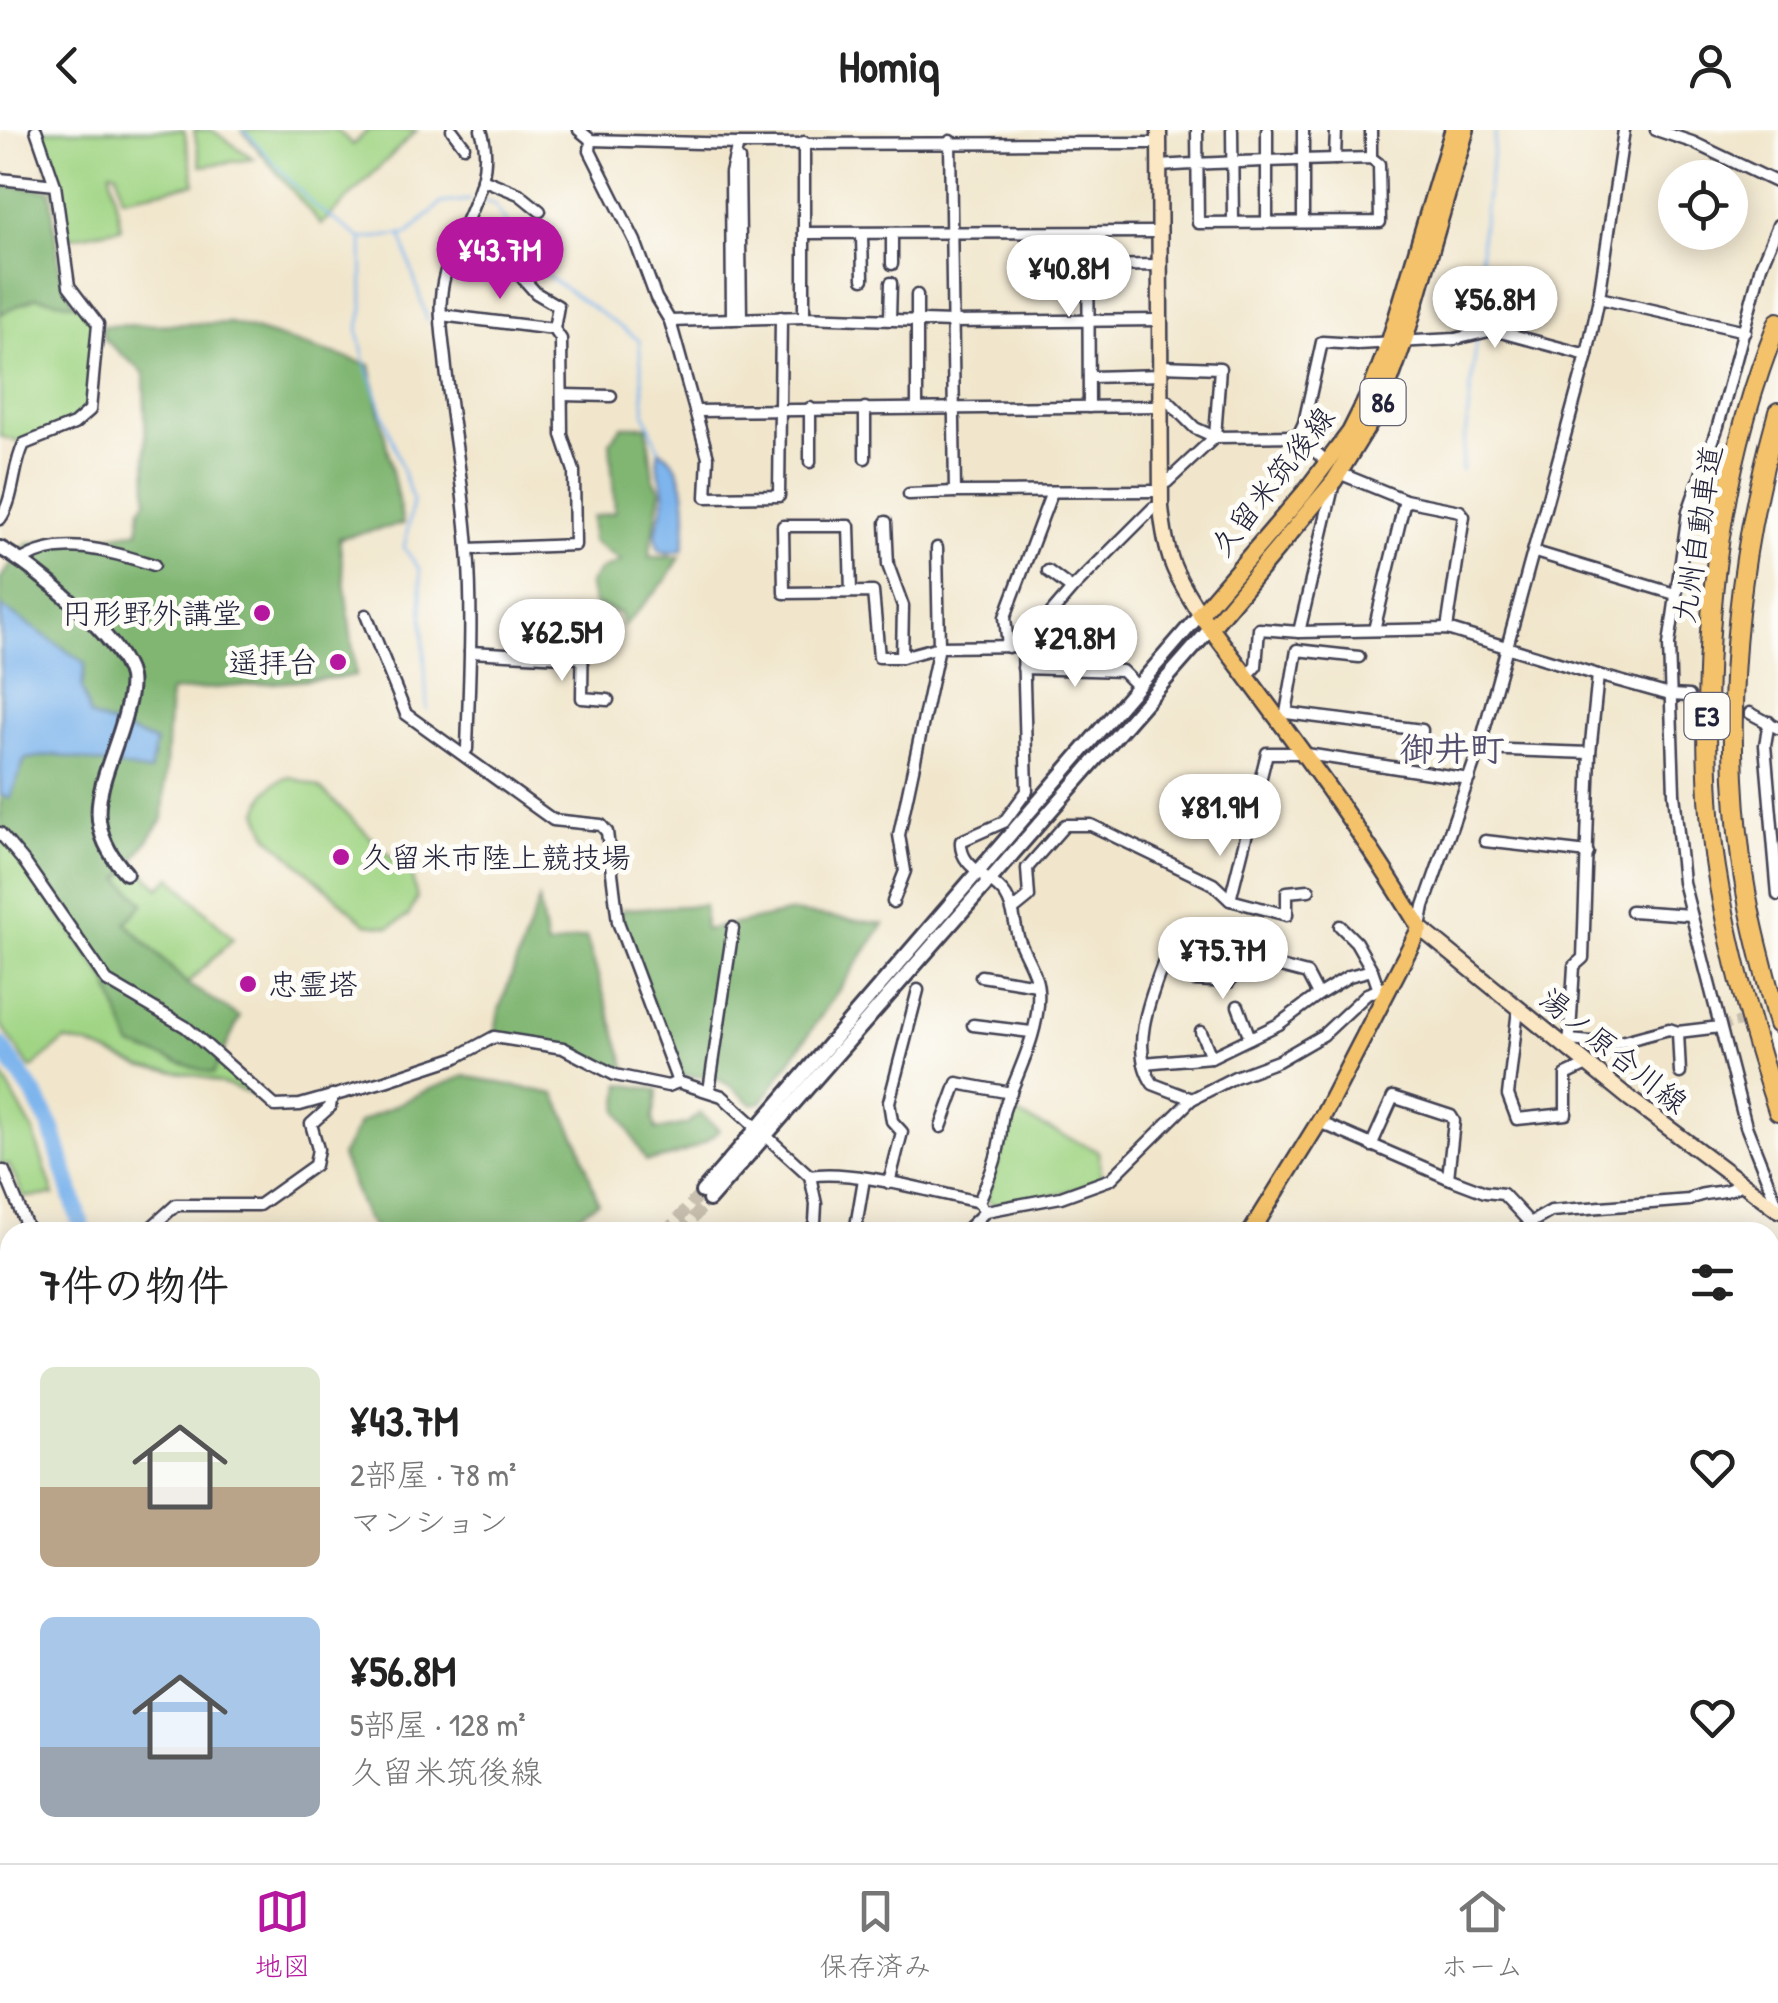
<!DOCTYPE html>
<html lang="ja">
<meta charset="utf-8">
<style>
body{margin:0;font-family:"Patrick Hand","Klee One",sans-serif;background:#f2f2f2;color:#222;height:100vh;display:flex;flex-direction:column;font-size:38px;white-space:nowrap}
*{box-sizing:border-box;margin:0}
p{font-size:32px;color:#767676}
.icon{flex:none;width:55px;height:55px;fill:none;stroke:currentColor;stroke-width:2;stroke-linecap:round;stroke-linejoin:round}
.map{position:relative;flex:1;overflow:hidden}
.details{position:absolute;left:0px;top:1092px;width:1780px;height:642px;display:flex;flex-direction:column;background:#fff;border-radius:30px 30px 0 0;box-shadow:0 5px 25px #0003}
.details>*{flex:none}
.controls{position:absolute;left:1658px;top:30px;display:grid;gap:20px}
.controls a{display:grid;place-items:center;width:90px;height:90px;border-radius:50%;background:#fff;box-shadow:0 5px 25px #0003;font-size:50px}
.price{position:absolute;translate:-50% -85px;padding:0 22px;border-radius:35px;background:#fff;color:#222;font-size:32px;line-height:65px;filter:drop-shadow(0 2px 5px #0008)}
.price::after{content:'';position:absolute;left:50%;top:60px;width:30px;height:22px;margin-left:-15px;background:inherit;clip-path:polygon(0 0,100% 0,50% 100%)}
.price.on{background:#b5179e;color:#fff}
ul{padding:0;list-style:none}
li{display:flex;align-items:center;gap:30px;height:250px;padding:0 40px}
li span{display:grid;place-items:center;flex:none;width:280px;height:200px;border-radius:15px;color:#555}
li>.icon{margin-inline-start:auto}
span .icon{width:120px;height:120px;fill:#fffc;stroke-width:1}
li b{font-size:42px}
h2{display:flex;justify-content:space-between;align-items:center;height:120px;padding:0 40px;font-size:42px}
header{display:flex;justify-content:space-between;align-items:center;height:130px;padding:0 40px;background:#fff;font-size:45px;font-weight:800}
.menu{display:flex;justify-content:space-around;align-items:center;height:140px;border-top:2px solid #e0e0e0;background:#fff;font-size:28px;color:#767676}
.menu a{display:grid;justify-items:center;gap:5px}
.menu .on{color:#b5179e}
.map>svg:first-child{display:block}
</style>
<header><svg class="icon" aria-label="back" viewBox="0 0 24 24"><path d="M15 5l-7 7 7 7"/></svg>Homiq<svg class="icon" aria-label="person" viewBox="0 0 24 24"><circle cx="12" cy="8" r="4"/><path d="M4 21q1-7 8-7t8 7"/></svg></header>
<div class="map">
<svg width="1778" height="1733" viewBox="0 0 1778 1733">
<rect width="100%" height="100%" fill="#fdfcf7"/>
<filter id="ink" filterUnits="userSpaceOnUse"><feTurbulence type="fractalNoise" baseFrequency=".01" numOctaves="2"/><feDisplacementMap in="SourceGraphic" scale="20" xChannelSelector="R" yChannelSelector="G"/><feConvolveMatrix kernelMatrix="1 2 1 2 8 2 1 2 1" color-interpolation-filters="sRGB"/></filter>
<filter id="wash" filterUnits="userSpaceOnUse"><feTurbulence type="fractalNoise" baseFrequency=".0048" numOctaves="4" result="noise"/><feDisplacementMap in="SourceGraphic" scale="40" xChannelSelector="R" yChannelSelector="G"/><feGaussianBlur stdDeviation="2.25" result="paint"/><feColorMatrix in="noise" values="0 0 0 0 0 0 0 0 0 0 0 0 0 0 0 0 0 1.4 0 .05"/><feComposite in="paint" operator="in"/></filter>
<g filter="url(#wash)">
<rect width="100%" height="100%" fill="#f1e6cc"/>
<g fill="#a1d585" stroke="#627c60" stroke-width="2.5">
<path d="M 38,0 L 184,0 L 195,54 L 122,68 L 117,42 L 110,41 L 121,98 L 67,108 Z"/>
<path d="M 194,0 L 212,0 L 254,29 L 201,36 Z"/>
<path d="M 242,0 L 337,0 L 353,15 L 368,0 L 417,0 L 321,95 Z"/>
<path d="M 36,167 L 83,175 L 98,194 L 90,280 L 74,294 L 24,314 L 0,306 L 0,184 Z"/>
<path d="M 290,647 L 319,657 L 412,747 L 417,768 L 409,785 L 390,797 L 366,794 L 268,706 L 258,682 C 264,664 270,652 290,647 Z"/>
<path d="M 0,703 L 163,881 L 262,967 L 196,945 L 141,937 L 88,915 L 65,910 L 31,939 L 0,893 Z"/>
<path d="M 135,734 L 159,758 L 171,747 L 233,809 L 187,854 L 125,792 L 120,749 Z"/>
<path d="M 0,941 L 33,1001 L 54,1065 L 24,1067 L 9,1035 L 0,1034 Z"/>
<path d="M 1007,980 L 1098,1021 L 1102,1050 L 1061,1064 L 995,1075 L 986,1069 L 1003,1017 Z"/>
</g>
<g fill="#80b672" stroke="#516c56" stroke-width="2.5">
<path d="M 0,55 L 50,60 L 60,142 L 74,174 L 36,167 L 0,184 Z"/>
<path d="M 231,193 L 370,235 L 403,394 L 339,408 L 356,546 L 170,562 L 163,689 L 120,749 L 144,773 L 126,793 L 187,854 L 240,887 L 213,944 L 131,916 L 107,851 L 0,699 L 0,449 L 28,413 L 81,411 L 138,401 L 141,378 L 147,369 L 144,243 L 104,209 L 102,196 Z"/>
<path d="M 622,296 L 647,296 L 653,348 L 661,361 L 649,427 L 680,427 L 667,449 L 623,497 L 620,484 L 594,474 L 589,453 L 600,440 L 621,431 L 592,411 L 592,387 L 615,382 L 610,312 Z"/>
<path d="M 539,770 L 547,817 L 586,807 L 628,943 L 563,918 L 494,907 L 499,880 Z"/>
<path d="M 704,775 L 705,800 L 792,782 L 884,794 L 762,972 L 752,974 C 726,951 718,944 683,947 L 619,797 L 622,779 Z"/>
<path d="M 465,946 L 555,964 L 580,1016 L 598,1072 L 555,1102 L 378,1102 L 365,1086 L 341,1026 L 360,992 L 425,961 Z"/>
<path d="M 621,954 L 658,960 L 653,988 L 656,1000 L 687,994 L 700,983 L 719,1000 C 702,1019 670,1028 646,1031 L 618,980 Z"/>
</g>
<g fill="#7eb5ed" stroke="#506c94" stroke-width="2.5">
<path d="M 659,320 C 690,334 688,392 683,420 L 669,423 L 659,420 C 651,401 662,389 664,370 C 667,351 653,345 659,320 Z"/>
<path d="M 1,476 L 85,533 L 82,558 L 90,586 L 156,612 L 150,642 L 55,625 L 25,629 L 10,668 L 0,665 Z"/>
</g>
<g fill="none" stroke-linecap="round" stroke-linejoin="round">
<g stroke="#7eb5ed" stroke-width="2.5">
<path d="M 244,0 L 313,75 L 362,109 L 363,179 L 358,201 L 364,228 L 413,371 L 404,418 L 420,440 L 427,579"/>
<path d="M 478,69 L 494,74 L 537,139 L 639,210 L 645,284 L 659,320"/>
<path d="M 401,105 L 427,190"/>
<path d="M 362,109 L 408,104 L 441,73 L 470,70"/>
<path d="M 1477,200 L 1482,100 L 1496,0"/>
<path d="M 1461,340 L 1477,208"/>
</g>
<g stroke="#7eb5ed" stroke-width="18">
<path d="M 0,915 L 36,967 L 52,999 L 83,1102"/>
<path d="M 1393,1725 L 1407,1733"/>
</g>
</g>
</g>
<g filter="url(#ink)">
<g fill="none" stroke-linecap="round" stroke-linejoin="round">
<g stroke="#c8bfaf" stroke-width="10" stroke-dasharray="10 5" stroke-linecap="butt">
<path d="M 1689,566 L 1735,578"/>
<path d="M 1720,897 L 1777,883"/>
</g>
<g stroke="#c8bfaf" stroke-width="12" stroke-dasharray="12 6" stroke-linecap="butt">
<path d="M 666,1102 L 702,1062"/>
<path d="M 681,1102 L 709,1070"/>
</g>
<defs>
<g id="minor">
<path d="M 452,0 L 464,16"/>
<path d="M 579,0 L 591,10 L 738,14 L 1159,13"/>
<path d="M 1232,0 L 1233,92"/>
<path d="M 1267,0 L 1267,92"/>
<path d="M 1303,0 L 1303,92"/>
<path d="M 1371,0 L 1371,28"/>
<path d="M 1656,0 L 1692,12 L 1778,53"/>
<path d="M 591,10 L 590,21 L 635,111 L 656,168 L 670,191 L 708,327 L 706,367 L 779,366 L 781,187"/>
<path d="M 950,11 L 955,362 L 1161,361"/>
<path d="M 804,12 L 804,187 L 952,192 L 1161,190"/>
<path d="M 1335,29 L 1336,0"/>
<path d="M 739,30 L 741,189"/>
<path d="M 1160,36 C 1230,31 1301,30 1371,28 L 1379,34 L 1380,92 L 1198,93 L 1197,0"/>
<path d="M 0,49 L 55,55"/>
<path d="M 482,49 L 519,64 L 540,81"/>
<path d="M 464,95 L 504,127 L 536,163 L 558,176 L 554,199 L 561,209 L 562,305 L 574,341 L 575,415 L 468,419"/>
<path d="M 1778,95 L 1761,136 L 1718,296 L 1688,382 L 1669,515 L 1674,663 L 1683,752 L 1746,996 L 1778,1077"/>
<path d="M 804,103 L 1159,102"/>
<path d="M 1088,103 L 1089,277"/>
<path d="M 862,105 L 863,149"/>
<path d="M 892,105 L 892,134"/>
<path d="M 1088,136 L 1159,135"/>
<path d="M 1599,168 L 1745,201"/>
<path d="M 441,185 L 554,199"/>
<path d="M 732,189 L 731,43 L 738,14"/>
<path d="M 890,189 L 891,153"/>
<path d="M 670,191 L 804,187"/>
<path d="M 1161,236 L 1220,238 L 1215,307 L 1298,306 L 1328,333"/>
<path d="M 1091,247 L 1161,245"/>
<path d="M 562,265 L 611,266"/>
<path d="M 917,276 L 917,165"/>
<path d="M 810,278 L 810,332"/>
<path d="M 865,278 L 865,328"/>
<path d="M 696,281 L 1161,276"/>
<path d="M 1298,306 L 1304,293 L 1322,212 L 1357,214 L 1455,209 L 1493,200 L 1587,225"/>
<path d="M 1339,343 L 1405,370 L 1460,381 L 1464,386 L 1447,499"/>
<path d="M 1161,352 L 1167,352 L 1215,307 L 1195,298 L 1168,271 L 1161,271"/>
<path d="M 909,364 L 955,362"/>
<path d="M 0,389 C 15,368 12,338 24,314 L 74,294 L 90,280 L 98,194 L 69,156 L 55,55 L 36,0"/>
<path d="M 886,392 L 888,435 L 903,476 L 902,527 L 939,517 L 937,418"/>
<path d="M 1535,422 L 1675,464"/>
<path d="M 22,430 C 63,405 111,422 154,435"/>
<path d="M 1048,441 L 1072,459"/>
<path d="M 851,462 L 849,396 L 783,396 L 784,463 L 873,462 L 879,527 L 902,527"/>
<path d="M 583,484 L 582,568 L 608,570"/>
<path d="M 366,485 L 406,584 L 553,690 L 601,695 L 607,702 L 618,792 L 678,952"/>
<path d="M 1374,500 L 1405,370"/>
<path d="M 1299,502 L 1333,357"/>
<path d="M 1008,517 L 1005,487 L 1052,362"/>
<path d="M 470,522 L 582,528"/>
<path d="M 1023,538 L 1122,541 L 1138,557"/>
<path d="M 1248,545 L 1256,536 L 1259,499 L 1299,502 L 1447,499 L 1598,545 L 1670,565 L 1689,566"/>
<path d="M 1286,583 L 1297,520 L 1359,527"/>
<path d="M 1750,583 L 1778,598"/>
<path d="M 1277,589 L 1286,583 L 1422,600 L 1420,623"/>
<path d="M 1769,592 L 1765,615 L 1778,765"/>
<path d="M 1479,619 L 1590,623"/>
<path d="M 463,624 L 467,619 C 469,553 473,486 468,419 C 464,356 451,292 445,229 C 443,209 439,188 441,168 C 444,110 501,58 481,0"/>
<path d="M 0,703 L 26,734 L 107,851 L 186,897 L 275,976 L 300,975 L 385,951 L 455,928 L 494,907 L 563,918 L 615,945 L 668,956 L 678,952 L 722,966 L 810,1046 L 816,1074 L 815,1092 L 811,1102"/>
<path d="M 1485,711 L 1588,723"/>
<path d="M 1309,760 L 1287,762 L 1287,785 L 1230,770 L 1267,623 L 1300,623 L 1469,649"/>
<path d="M 893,772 L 905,741 L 899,705 L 939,517 L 1023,516"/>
<path d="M 1013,780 L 1029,767 L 1027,738 L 1065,695 L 1091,695 L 1213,754 L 1230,770"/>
<path d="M 1631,781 L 1691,785"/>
<path d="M 1340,796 L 1356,812 L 1372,840"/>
<path d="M 1420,797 L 1424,776 L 1479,619 L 1587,225 L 1599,168 L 1624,0"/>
<path d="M 981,846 L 1037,855"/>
<path d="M 1238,876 L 1250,908"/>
<path d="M 1518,879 L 1508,965 L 1517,989 L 1566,984 L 1566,945 L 1587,935"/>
<path d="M 973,895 L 1031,902"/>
<path d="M 1201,902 L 1211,927"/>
<path d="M 1569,910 L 1613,914 L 1669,899 L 1678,902"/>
<path d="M 1569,920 L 1574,836 L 1583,828 L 1590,623 L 1598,545"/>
<path d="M 1144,933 L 1211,927 L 1279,894 L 1318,865"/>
<path d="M 1680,943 L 1678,902 L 1720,897"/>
<path d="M 709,961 L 733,798"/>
<path d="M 1192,969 L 1153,954 C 1129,920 1150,868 1163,834 L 1183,835 L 1194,850 L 1229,852 L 1242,827 L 1307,844 L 1318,865 L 1349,846 L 1372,840 L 1379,860"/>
<path d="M 1319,992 L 1448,1048 L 1485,1062 L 1503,1064 L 1530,1093 L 1534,1102"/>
<path d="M 941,997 L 957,953 L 1011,963"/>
<path d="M 1371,1016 L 1393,967 L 1451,986 L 1454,991 L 1448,1048"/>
<path d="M 0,1041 L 4,1041 L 29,1102"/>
<path d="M 810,1046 C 850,1038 936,1063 979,1072 L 982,1077"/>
<path d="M 889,1053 L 902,1002 L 892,991 L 889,972 L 918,860"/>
<path d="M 979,1072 C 986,1054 996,1034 999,1014 C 1002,1002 1000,989 1005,977 C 1018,941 1041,900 1038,860 C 1037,843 1025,826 1019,810 C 1014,795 1015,780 1006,766 C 992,745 959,739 961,711 L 1004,692 L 1027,661 L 1023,516 L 1072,459 L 1153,378 L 1161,377"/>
<path d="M 146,1102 L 176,1075 L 259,1075 L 315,1035 L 318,1019 L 311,994 L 330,977 L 332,965"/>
<path d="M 855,1102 L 864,1049"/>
<path d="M 964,1102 L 986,1081 L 1061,1067 L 1111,1049 L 1192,969 L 1235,947 L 1278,931 L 1323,905 L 1367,864 L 1392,855"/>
<path d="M 1523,1102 L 1530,1093 L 1551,1081 L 1689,1070 C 1704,1059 1726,1066 1740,1054"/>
<path d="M 0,1154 L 10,1151"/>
<path d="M 0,1213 L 10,1218"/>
<path d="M 1770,1215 L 1778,1227"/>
<path d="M 1770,1280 L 1778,1280"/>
<path d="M 1770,1347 L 1778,1350"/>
<path d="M 0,1467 L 10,1471"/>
<path d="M 1770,1490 L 1778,1473"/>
<path d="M 1770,1525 L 1778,1525"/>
<path d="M 0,1547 L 10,1549"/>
<path d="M 1770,1572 L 1778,1574"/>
<path d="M 0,1601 L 7,1603"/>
<path d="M 1770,1623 L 1778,1602"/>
<path d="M 1770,1671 L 1778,1672"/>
<path d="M 495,1725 L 504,1733"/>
<path d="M 846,1725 L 854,1733"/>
<path d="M 1262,1725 L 1287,1733"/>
<path d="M 1436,1725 L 1450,1733"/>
<path d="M 1550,1725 L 1564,1725"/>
<path d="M 1622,1725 L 1638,1733"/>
<path d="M 817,1733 L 822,1725"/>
<path d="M 1036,1733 L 1037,1725"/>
<path d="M 1208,1733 L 1216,1725"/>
<path d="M 1471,1733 L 1480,1725"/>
<path d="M 1730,1733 L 1733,1725"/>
</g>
<g id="tertiary">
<path d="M 0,418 C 35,437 122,508 130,547 C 132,560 128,573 125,585 C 109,646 74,688 126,743"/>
<path d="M 702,1062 L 1200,484"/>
<path d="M 709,1070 L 1211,498"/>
<path d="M 0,1323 L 10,1331"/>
<path d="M 120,1733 L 127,1725"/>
<path d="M 135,1733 L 142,1725"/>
</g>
<g id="secondary">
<path d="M 1159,0 L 1161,377 C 1166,427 1173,442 1200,484"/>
<path d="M 1420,798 L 1630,969 L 1778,1080"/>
</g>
<g id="primary">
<path d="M 1211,498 L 1334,351 L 1382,273 L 1405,209 L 1466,0"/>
<path d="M 1251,1102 L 1324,984 L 1420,798 C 1355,689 1276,586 1200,484 L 1304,363 L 1350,302 L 1371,260 L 1389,213 L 1453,0"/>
<path d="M 870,1733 L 877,1725"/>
</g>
<g id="motorway">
<path d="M 1778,192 C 1726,321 1708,448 1707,586 C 1707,636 1708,688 1716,738 C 1729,820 1752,902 1778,981"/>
<path d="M 1778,282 C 1737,428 1722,579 1741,729 C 1748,785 1764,840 1778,894"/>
</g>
</defs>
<use href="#minor" stroke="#413f51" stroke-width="15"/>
<use href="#tertiary" stroke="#413f51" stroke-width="18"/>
<use href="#secondary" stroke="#413f51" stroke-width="19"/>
<use href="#primary" stroke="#413f51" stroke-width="20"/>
<use href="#motorway" stroke="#413f51" stroke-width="22"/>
<use href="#minor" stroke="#fff" stroke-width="10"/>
<use href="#tertiary" stroke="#fff" stroke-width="12"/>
<use href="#secondary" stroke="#fbe7c3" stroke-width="14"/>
<use href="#primary" stroke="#f4c26a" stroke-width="15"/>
<use href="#motorway" stroke="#f4c26a" stroke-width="18"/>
</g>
</g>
<g fill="#b5179e" stroke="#fdfcf7" stroke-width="4">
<circle cx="262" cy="483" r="10"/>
<circle cx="338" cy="532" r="10"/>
<circle cx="341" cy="727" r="10"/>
<circle cx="248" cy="854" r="10"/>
</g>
<g text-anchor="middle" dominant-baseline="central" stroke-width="10" stroke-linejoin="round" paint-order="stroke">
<g fill="#fdfcf7" stroke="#646373" stroke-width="2.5">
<rect x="1360.5" y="249" width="45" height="46" rx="8"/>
<rect x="1684.5" y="563" width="45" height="46" rx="8"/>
</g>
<g font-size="28" font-weight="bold" fill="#22223b">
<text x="1383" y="272">86</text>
<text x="1707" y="586">E3</text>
</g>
<g font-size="30" fill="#22223b" stroke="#fdfcf7">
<text transform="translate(1272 351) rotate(-52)">久留米筑後線</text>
<text transform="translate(1697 404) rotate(-81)">九州自動車道</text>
<text transform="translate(1614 920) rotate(39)">湯ノ原合川線</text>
</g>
<g font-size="30" fill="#22223b" stroke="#fdfcf7" text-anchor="end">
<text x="242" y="483">円形野外講堂</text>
<text x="318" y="532">遥拝台</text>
<text x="361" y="727" text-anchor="start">久留米市陸上競技場</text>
<text x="268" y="854" text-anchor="start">忠霊塔</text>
</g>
<g font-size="35" font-weight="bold" fill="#534e6e" stroke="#fdfcf7">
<text x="1452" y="618">御井町</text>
</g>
</g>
</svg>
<div class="controls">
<a><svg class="icon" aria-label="locate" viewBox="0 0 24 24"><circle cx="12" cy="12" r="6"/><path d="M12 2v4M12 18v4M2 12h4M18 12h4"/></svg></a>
</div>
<b class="price on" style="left:500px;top:172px">¥43.7M</b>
<b class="price" style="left:1069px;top:190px">¥40.8M</b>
<b class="price" style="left:1495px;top:221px">¥56.8M</b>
<b class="price" style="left:562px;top:554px">¥62.5M</b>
<b class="price" style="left:1075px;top:560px">¥29.8M</b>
<b class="price" style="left:1220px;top:729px">¥81.9M</b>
<b class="price" style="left:1223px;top:872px">¥75.7M</b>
<section class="details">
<h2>7件の物件<svg class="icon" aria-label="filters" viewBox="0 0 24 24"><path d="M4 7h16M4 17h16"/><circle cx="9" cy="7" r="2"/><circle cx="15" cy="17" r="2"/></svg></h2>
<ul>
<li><span style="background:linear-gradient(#dfe7d0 60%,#b9a48a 0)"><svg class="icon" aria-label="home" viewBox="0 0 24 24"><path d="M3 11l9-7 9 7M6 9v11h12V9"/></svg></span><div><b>¥43.7M</b><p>2部屋 · 78 m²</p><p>マンション</p></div><svg class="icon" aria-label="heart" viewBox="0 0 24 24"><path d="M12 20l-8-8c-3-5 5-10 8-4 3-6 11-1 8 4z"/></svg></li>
<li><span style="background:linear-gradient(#a9c7e8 65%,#9aa5b1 0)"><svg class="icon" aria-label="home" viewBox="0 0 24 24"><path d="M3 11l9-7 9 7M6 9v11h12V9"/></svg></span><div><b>¥56.8M</b><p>5部屋 · 128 m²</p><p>久留米筑後線</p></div><svg class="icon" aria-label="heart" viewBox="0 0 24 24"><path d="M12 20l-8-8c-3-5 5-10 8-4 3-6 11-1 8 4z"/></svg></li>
</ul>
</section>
</div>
<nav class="menu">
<a class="on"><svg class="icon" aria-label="map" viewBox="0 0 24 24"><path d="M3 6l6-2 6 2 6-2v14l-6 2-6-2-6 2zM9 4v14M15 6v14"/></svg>地図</a>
<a><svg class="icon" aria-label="saved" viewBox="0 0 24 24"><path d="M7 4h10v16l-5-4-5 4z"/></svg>保存済み</a>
<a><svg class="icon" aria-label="home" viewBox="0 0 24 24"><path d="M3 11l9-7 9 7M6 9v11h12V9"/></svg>ホーム</a>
</nav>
